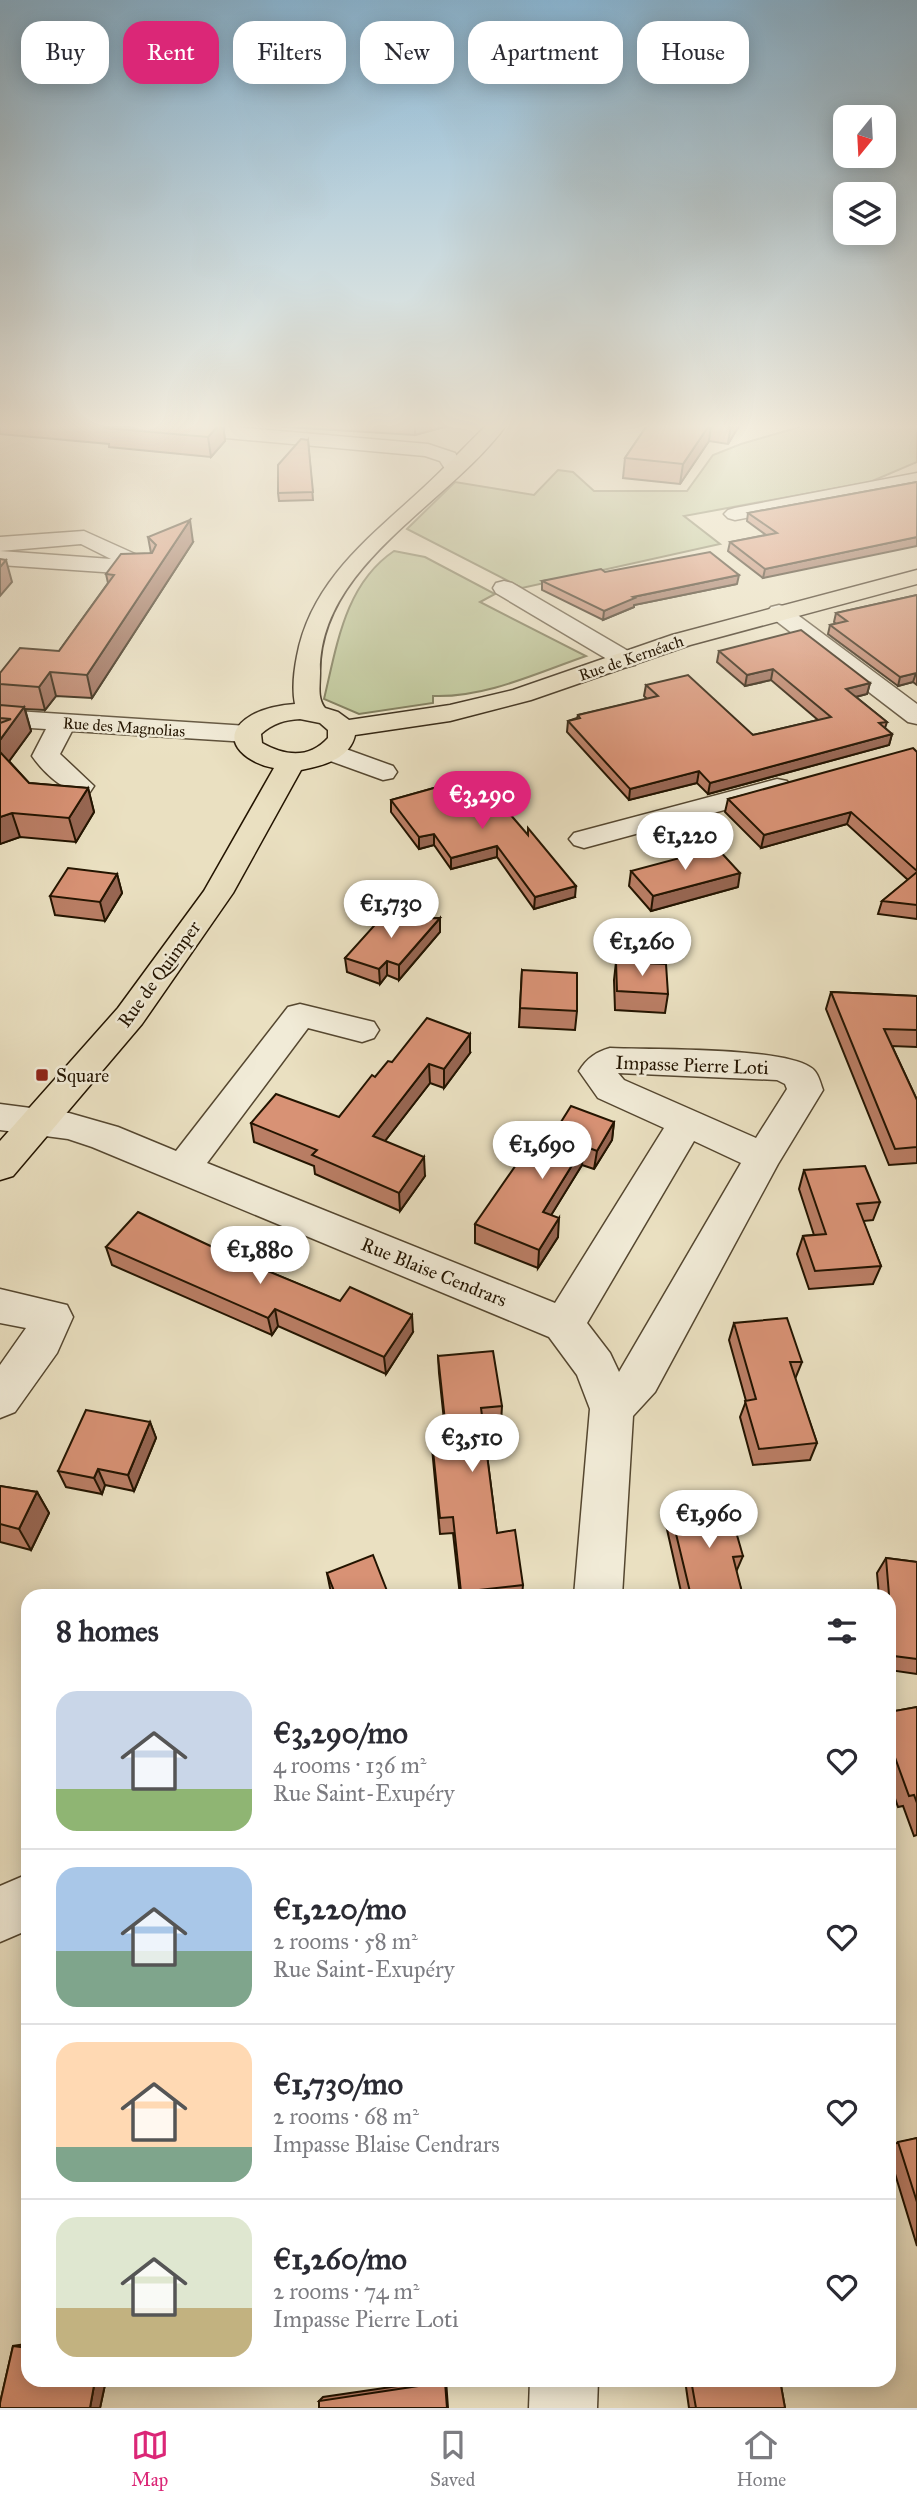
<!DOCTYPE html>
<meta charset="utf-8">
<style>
body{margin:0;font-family:"IM FELL Great Primer",serif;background:#f2f2f3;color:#2b2b33;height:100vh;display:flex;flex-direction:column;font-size:26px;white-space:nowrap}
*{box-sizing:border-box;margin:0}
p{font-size:23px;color:#7c7c81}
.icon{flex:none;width:38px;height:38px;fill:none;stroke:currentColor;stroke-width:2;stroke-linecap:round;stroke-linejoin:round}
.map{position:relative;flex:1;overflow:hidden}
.panel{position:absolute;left:21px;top:1589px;width:875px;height:798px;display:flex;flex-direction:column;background:#fff;border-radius:21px;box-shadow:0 4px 18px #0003}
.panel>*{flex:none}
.banner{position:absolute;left:21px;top:21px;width:875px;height:63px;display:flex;gap:14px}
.needle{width:46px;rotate:198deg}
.fabs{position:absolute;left:833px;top:105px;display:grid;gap:14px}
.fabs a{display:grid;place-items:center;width:63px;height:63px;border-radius:14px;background:#fff;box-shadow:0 4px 18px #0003;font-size:35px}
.price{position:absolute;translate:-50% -60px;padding:0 16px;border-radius:24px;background:#fff;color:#222;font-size:23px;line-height:46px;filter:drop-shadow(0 2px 4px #0008)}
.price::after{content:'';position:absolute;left:50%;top:42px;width:21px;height:16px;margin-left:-10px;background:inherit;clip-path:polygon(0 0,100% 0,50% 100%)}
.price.active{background:#db2777;color:#fff}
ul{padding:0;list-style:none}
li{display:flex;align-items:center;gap:21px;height:175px;padding:0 35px}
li+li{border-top:2px solid #e1e1e2}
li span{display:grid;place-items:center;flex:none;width:196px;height:140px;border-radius:21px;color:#555}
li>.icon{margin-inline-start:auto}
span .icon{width:84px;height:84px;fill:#fffc;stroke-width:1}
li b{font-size:30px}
h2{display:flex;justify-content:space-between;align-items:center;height:84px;padding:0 35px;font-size:30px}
.chip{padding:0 24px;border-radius:21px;background:#fff;box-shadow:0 4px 18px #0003;font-size:24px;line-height:63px}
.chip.active{background:#db2777;color:#fff}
.tabs{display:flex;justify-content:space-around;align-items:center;height:98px;border-top:2px solid #e1e1e2;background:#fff;font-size:19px;color:#7c7c81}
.tabs a{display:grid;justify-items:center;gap:4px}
.tabs .active{color:#db2777}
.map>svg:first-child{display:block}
</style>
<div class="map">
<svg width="917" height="2408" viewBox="0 0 917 2408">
<rect width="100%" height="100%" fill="#eae0c1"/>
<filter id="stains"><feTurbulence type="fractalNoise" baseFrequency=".00286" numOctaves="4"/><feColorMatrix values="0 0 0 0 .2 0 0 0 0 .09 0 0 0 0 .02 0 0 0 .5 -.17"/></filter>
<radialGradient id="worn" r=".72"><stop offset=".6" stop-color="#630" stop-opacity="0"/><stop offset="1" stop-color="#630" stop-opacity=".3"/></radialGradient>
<g fill="#b8c291" stroke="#6e6b48" stroke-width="2">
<path d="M 810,424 L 917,424 L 917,462 L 870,482 L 684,516 L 720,544 L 522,588 L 407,529 L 455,482 L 534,495 L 558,470 L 573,472 L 594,491 L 687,491 L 713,455 L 741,444 Z"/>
<path d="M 394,551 L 425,557 L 495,594 L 480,602 L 586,656 C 537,673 485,698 433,696 L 433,703 L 359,714 L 324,699 C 337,645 345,584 394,551 Z"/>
</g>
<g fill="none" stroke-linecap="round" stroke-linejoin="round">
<defs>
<g id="minor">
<path d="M 128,424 L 198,424 L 428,444 L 455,453 L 464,468 L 461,472 L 447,472 L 440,461 L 425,456 L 137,430 L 130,428 Z"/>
<path d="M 917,473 L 917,485 L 735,520 L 728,518 L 724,514 L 728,510 L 735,508 Z"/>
<path d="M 84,531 L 155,563 L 158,568 L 155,573 L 147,575 L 0,565 L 0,551 L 111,559 L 81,544 L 0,551 L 0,537 Z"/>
<path d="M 504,581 L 512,583 L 635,655 L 638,660 L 635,665 L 626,667 L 617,665 L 496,593 L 493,588 L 496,583 Z"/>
<path d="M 779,605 L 787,607 L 917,704 L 917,724 L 908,722 L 771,617 L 767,612 L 771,607 Z"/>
<path d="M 0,710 L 248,726 L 257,728 L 261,734 L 257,740 L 248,742 L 72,731 L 60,754 L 94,786 L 90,792 C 68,797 44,773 32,756 L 46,729 L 0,726 Z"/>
<path d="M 332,744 L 393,766 L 397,772 L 393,778 L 383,780 L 322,758 L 318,752 L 322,746 Z"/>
<path d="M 777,779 L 787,781 L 791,787 L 787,793 L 584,848 L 574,845 L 569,839 L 574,833 Z"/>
<path d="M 300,1004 L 374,1022 L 379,1030 L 374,1038 L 362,1042 L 308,1028 L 207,1163 L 555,1303 L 664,1128 L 598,1098 L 579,1071 C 587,1058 596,1052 610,1048 C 654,1050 778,1047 810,1067 C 818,1071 820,1082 823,1090 L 778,1164 L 655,1392 L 633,1416 L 622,1596 L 574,1596 L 590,1409 L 577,1375 L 549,1337 L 92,1147 L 68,1139 L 0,1130 L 0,1104 L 69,1113 L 118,1127 L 176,1151 L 288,1007 ZM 618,1073 L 777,1080 L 785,1084 L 787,1089 L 756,1138 L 624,1080 ZM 694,1141 L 741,1163 L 619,1372 L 610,1353 L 587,1323 Z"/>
<path d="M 0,1289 L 67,1305 L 73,1317 L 57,1353 L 15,1412 L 0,1418 L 0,1365 L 26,1328 L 0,1323 Z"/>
<path d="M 28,1874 L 28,1930 L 0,1942 L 0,1886 Z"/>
<path d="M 530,2380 L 598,2380 L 597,2408 L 529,2408 Z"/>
</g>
<path id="major" d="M 488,424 L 507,424 C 451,503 318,564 320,673 C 320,685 317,698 325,708 L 338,712 L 349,720 L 450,705 L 513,690 L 672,635 L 917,570 L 917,584 L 690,645 L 531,700 L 450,721 L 355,735 C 350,759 322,766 301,770 L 233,893 L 142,1024 L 13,1176 L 0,1180 L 0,1141 L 118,1008 L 204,891 L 274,768 C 245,763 214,737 252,715 C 265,708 281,705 295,704 C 292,689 294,671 297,656 C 311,581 370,537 423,488 C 445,468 466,445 488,424 ZM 300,719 L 320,723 L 328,730 L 328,738 C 309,759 285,756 262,743 L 261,734 C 273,723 285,720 300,719 Z"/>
</defs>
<use href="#minor" stroke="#554730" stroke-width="3"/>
<use href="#major" stroke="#231400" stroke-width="3"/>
<use href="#minor" fill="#f1ebd7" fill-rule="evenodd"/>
<use href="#major" fill="#eae0c1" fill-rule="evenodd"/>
</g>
<g fill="#ba7e65" stroke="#231400" stroke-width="2">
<path d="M 0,424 L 223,424 L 225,441 L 211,457 L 109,447 L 109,444 L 0,434 Z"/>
<path d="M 237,424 L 455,424 L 415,435 Z"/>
<path d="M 648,424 L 740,424 L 728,444 L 709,441 L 680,484 L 623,478 L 625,458 Z"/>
<path d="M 308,440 L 313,500 L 279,501 L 278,493 Z"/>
<path d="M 917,482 L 763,578 L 728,551 L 730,542 L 766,535 L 747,521 L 748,513 Z"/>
<path d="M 148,537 L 193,542 L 92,698 L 56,696 L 45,710 L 25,709 L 31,731 L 9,761 L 29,783 L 88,788 L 94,812 L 76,842 L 20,837 L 0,844 L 0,673 L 59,651 L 108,583 L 106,574 L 151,553 Z"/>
<path d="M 605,572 L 737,584 L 634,605 L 634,607 L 603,620 L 542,590 L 542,581 Z"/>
<path d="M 917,595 L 917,685 L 913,682 L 898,686 L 828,634 L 830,625 L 836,624 L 834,622 L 836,613 Z"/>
<path d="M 719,651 L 870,683 L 867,694 L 856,697 L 887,722 L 885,728 L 892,734 L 889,745 L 708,794 L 697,783 L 629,800 L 567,732 L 568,721 L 577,718 L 578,715 L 647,699 L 644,696 L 646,685 L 753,735 L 818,720 L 771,680 L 745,686 L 717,662 Z"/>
<path d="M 917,752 L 917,919 L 878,914 L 882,901 L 908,880 L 847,824 L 761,848 L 725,812 L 728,799 Z"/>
<path d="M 477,776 L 575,897 L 534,909 L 497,857 L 451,869 L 434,845 L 419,849 L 391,812 L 391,800 Z"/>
<path d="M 631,871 L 738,887 L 651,911 L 629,886 Z"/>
<path d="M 117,874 L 122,893 L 105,921 L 55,915 L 50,896 Z"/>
<path d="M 440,918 L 440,932 L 399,980 L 387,975 L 380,984 L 347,972 L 345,958 L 398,919 Z"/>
<path d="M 616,962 L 668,994 L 665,1013 L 615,1010 L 614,980 Z"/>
<path d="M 522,970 L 577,1011 L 575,1030 L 519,1027 Z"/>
<path d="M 831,992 L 917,996 L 917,1047 L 892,1046 L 917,1100 L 917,1163 L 889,1165 L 826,1009 Z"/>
<path d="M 470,1053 L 444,1088 L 430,1083 L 385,1141 L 425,1176 L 400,1211 L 315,1174 L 314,1166 L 254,1142 L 251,1123 L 339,1117 L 375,1077 L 392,1062 Z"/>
<path d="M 614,1122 L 612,1140 L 594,1169 L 582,1165 L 551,1215 L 558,1237 L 538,1268 L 475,1243 L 475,1224 L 539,1157 Z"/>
<path d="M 804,1170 L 880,1202 L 873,1220 L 863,1221 L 881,1266 L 873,1284 L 809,1289 L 797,1254 L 803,1236 L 814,1235 L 799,1189 Z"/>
<path d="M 106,1247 L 234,1257 L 413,1332 L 386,1374 L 278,1326 L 272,1335 L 112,1265 Z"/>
<path d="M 734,1323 L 802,1362 L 795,1379 L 817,1443 L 810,1460 L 753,1465 L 740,1417 L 746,1401 L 729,1340 Z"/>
<path d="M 438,1356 L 502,1406 L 501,1423 L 483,1424 L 497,1533 L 523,1585 L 522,1596 L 460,1596 L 453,1533 L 440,1534 L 432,1448 L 431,1431 L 445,1430 L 439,1373 Z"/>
<path d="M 150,1422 L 156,1438 L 134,1491 L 105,1485 L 102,1494 L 66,1487 L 58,1471 Z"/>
<path d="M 0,1486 L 37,1492 L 49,1513 L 31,1550 L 0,1542 Z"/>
<path d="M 670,1509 L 743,1556 L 736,1572 L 743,1596 L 682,1596 L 666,1525 Z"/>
<path d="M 886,1558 L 917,1562 L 917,1674 L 889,1670 L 889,1596 L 879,1596 L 877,1573 Z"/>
<path d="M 327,1573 L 389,1596 L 333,1596 L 330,1588 Z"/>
<path d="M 917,1707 L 917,1835 L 914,1836 L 903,1806 L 898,1807 L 889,1781 L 889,1712 Z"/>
<path d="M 917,2138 L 917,2246 L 889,2154 L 889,2145 Z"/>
<path d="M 26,2344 L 28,2344 L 28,2380 L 106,2380 L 100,2408 L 0,2408 L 0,2403 L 13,2346 Z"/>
<path d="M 439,2380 L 446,2380 L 448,2408 L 319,2401 L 323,2397 Z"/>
<path d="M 685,2380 L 780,2380 L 785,2408 L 689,2408 Z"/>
</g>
<g fill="#976652" stroke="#231400" stroke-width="2">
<path d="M 220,424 L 223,424 L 225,441 L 211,457 L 208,437 Z"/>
<path d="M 415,424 L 455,424 L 415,435 Z"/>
<path d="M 710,424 L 711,424 L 709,441 L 680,484 L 683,464 Z"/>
<path d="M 731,424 L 740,424 L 728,444 Z"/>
<path d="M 190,520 L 193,542 L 92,698 L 87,675 Z"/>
<path d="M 917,537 L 917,546 L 763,578 L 765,569 Z"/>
<path d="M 6,560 L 12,582 L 0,596 L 0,567 Z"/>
<path d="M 739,575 L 737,584 L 634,605 L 634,607 L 603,620 L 604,611 L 633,597 Z"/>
<path d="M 773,669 L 771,680 L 745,686 L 747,675 Z"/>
<path d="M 50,672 L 56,696 L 45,710 L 39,687 Z"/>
<path d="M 916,673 L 913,682 L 898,686 L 900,677 Z"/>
<path d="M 870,683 L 867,694 L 843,700 L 846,689 Z"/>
<path d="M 24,707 L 31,731 L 2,771 L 0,764 L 0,740 Z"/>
<path d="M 892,734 L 889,745 L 708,794 L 710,783 Z"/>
<path d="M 699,771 L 697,783 L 629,800 L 630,789 Z"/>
<path d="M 88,788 L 94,812 L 76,842 L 69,818 Z"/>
<path d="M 851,812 L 847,824 L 761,848 L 764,835 Z"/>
<path d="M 12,813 L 20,837 L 0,844 L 0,817 Z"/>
<path d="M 434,834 L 434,845 L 419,849 L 419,837 Z"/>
<path d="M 497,846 L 497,857 L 451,869 L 451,858 Z"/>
<path d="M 740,873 L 738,887 L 651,911 L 653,896 Z"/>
<path d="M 117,874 L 122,893 L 105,921 L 100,902 Z"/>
<path d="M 576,886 L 575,897 L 534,909 L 535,897 Z"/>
<path d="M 440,918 L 440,932 L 399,980 L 399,965 Z"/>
<path d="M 387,961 L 387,975 L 380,984 L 379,969 Z"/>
<path d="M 470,1034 L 470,1053 L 444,1088 L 444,1069 Z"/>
<path d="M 429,1064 L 430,1083 L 374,1155 L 373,1136 Z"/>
<path d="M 614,1122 L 612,1140 L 594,1169 L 597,1151 Z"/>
<path d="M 584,1146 L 582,1165 L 542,1230 L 543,1212 Z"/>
<path d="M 424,1157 L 425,1176 L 400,1211 L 399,1193 Z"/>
<path d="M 559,1218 L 558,1237 L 538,1268 L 539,1250 Z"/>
<path d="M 275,1309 L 278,1326 L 272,1335 L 268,1318 Z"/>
<path d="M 412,1315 L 413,1332 L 386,1374 L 384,1357 Z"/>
<path d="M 150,1422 L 156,1438 L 134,1491 L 128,1475 Z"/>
<path d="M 98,1469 L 105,1485 L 102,1494 L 94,1478 Z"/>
<path d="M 37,1492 L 49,1513 L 31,1550 L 19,1529 Z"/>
<path d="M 95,2380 L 106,2380 L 100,2408 L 90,2408 Z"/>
</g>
<g fill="#d89275" stroke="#231400" stroke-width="2">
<path d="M 102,424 L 220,424 L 208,437 L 105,428 L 109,424 Z"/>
<path d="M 648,424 L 710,424 L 683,464 L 625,458 Z"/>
<path d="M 301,439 L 308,440 L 313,492 L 278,493 L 278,465 Z"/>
<path d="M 917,482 L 917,537 L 765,569 L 730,542 L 777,533 L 748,513 Z"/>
<path d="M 190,520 L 87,675 L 50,672 L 39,687 L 0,684 L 0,673 L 20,648 L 59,651 L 114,575 L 106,574 L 121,554 L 152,553 L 156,545 L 148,537 Z"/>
<path d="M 710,552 L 739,575 L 633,597 L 635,598 L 604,611 L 542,581 L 601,569 L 605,572 Z"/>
<path d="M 0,559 L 6,560 L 0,567 Z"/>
<path d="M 917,595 L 917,674 L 916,673 L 900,677 L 830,625 L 847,621 L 836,613 Z"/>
<path d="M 801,630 L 870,683 L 846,689 L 887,722 L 879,723 L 892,734 L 710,783 L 699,771 L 630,789 L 568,721 L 580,718 L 578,715 L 658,696 L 646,685 L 688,675 L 753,735 L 831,717 L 773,669 L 747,675 L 719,651 Z"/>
<path d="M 0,705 L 24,707 L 0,740 L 0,723 L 11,719 L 0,718 Z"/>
<path d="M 913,748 L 917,752 L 917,871 L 851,812 L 764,835 L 728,799 Z"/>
<path d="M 0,752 L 29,783 L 88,788 L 69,818 L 12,813 L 0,817 Z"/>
<path d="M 477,776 L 528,835 L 528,828 L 576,886 L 535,897 L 497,846 L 451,858 L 434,834 L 419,837 L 391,800 Z"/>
<path d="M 717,848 L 740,873 L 653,896 L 631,871 Z"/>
<path d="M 68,868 L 117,874 L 100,902 L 50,896 Z"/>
<path d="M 917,872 L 917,905 L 882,901 Z"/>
<path d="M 390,908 L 398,919 L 440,918 L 399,965 L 387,961 L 379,969 L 345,958 Z"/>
<path d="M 616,962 L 666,964 L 668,994 L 617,991 Z"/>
<path d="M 522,970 L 577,973 L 577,1011 L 520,1008 Z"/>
<path d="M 831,992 L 917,996 L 917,1030 L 884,1029 L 917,1100 L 917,1147 L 895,1149 Z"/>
<path d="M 427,1018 L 470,1034 L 444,1069 L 429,1064 L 373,1136 L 424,1157 L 399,1193 L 312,1155 L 317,1150 L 251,1123 L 276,1094 L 339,1117 L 372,1075 L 375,1077 L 388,1061 L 392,1062 Z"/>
<path d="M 571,1106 L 614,1122 L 597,1151 L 584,1146 L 543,1212 L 559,1218 L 539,1250 L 475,1224 L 525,1152 L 539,1157 Z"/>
<path d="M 865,1166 L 880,1202 L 857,1204 L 881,1266 L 815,1271 L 803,1236 L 826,1234 L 804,1170 Z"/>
<path d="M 138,1212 L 234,1257 L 340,1301 L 350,1287 L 412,1315 L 384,1357 L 275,1309 L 268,1318 L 106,1247 Z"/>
<path d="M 787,1318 L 802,1362 L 790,1362 L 817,1443 L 759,1449 L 745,1401 L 756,1399 L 734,1323 Z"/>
<path d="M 493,1351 L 502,1406 L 481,1408 L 497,1533 L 515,1530 L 523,1585 L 461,1592 L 453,1517 L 440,1518 L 431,1431 L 446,1430 L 438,1356 Z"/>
<path d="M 86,1410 L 150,1422 L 128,1475 L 98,1469 L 94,1478 L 58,1471 Z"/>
<path d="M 0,1486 L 37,1492 L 19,1529 L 0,1524 Z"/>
<path d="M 728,1504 L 743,1556 L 733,1557 L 743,1596 L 691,1596 L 670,1509 Z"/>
<path d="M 373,1555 L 389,1596 L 336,1596 L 327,1573 Z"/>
<path d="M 886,1558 L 917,1562 L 917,1659 L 894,1656 Z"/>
<path d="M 917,1707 L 917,1803 L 914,1795 L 909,1796 L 889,1741 L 889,1712 Z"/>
<path d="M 917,2138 L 917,2202 L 898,2142 Z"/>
<path d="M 13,2346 L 28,2348 L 28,2380 L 95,2380 L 90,2408 L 0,2408 L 0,2403 Z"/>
<path d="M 691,2380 L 780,2380 L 785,2408 L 696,2408 Z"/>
<path d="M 445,2382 L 447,2408 L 319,2408 L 319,2401 Z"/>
</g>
<linearGradient id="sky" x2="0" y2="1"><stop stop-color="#89b7d6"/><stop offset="0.56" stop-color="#f6f1e3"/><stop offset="1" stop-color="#f6f1e3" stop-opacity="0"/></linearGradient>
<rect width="917" height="761" fill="url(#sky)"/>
<rect fill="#8f2418" stroke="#f1ebd7" stroke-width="2.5" x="35" y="1068" width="14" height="14" rx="3.5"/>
<g text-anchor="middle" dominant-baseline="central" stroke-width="5" stroke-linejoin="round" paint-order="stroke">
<g font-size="16" fill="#231400" stroke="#f1ebd7">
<text transform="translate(631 658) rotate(-19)">Rue de Kernéach</text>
<text transform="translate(124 727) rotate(4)">Rue des Magnolias</text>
</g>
<g font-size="19" fill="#231400" stroke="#f1ebd7">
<text transform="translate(159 974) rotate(-54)">Rue de Quimper</text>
<text transform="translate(692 1065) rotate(2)">Impasse Pierre Loti</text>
<text transform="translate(434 1272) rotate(22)">Rue Blaise Cendrars</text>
</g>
<g font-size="19" fill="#231400" stroke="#f1ebd7" text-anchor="start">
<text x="56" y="1075">Square</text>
</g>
</g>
<rect width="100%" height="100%" filter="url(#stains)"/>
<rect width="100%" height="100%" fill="url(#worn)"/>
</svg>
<div class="fabs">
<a><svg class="needle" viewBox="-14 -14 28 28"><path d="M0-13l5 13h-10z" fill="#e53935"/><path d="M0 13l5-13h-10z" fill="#7c7c81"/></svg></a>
<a><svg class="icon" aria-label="layers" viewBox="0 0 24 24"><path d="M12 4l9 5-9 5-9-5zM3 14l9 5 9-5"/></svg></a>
</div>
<b class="price active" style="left:482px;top:831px">€3,290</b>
<b class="price" style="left:685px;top:872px">€1,220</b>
<b class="price" style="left:391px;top:940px">€1,730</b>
<b class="price" style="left:642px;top:978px">€1,260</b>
<b class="price" style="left:542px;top:1181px">€1,690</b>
<b class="price" style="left:260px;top:1286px">€1,880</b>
<b class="price" style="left:472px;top:1474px">€3,510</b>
<b class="price" style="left:709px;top:1550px">€1,960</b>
<div class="banner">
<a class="chip">Buy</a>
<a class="chip active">Rent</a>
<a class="chip">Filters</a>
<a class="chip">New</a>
<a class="chip">Apartment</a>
<a class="chip">House</a>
</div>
<section class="panel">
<h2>8 homes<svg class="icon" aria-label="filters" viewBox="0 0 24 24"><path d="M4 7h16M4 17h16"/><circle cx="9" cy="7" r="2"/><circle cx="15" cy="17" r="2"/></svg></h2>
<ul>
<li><span style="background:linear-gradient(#c9d6e8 70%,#8fb573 0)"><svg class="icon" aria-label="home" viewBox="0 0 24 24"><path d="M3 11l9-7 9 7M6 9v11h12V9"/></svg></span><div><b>€3,290/mo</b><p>4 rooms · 136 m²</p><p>Rue Saint-Exupéry</p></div><svg class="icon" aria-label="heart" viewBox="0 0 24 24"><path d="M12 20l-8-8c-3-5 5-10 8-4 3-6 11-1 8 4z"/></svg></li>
<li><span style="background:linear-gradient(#a9c7e8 60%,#7fa58c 0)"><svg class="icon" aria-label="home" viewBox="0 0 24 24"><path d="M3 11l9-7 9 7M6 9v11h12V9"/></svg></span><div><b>€1,220/mo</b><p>2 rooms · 58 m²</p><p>Rue Saint-Exupéry</p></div><svg class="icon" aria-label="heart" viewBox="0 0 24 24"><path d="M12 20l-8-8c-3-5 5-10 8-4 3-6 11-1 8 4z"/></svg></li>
<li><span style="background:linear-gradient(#ffd9b3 75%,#7fa58c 0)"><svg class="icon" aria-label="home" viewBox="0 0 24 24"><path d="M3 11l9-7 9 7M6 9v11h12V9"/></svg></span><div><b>€1,730/mo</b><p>2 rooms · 68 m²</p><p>Impasse Blaise Cendrars</p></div><svg class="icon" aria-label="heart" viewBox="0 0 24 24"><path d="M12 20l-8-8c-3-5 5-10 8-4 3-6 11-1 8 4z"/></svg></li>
<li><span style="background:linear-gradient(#dfe7d0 65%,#c2b280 0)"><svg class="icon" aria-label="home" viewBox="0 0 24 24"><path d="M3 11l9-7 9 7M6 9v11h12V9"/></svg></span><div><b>€1,260/mo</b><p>2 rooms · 74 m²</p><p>Impasse Pierre Loti</p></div><svg class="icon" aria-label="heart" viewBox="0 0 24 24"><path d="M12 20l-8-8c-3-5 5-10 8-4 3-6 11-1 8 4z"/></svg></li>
</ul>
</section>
</div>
<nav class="tabs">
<a class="active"><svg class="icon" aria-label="map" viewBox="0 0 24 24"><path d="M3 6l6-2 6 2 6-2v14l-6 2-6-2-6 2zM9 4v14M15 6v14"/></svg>Map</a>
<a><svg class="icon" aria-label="saved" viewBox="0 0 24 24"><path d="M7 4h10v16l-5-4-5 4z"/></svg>Saved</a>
<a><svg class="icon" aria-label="home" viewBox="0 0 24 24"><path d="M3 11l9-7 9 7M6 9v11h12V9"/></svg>Home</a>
</nav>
